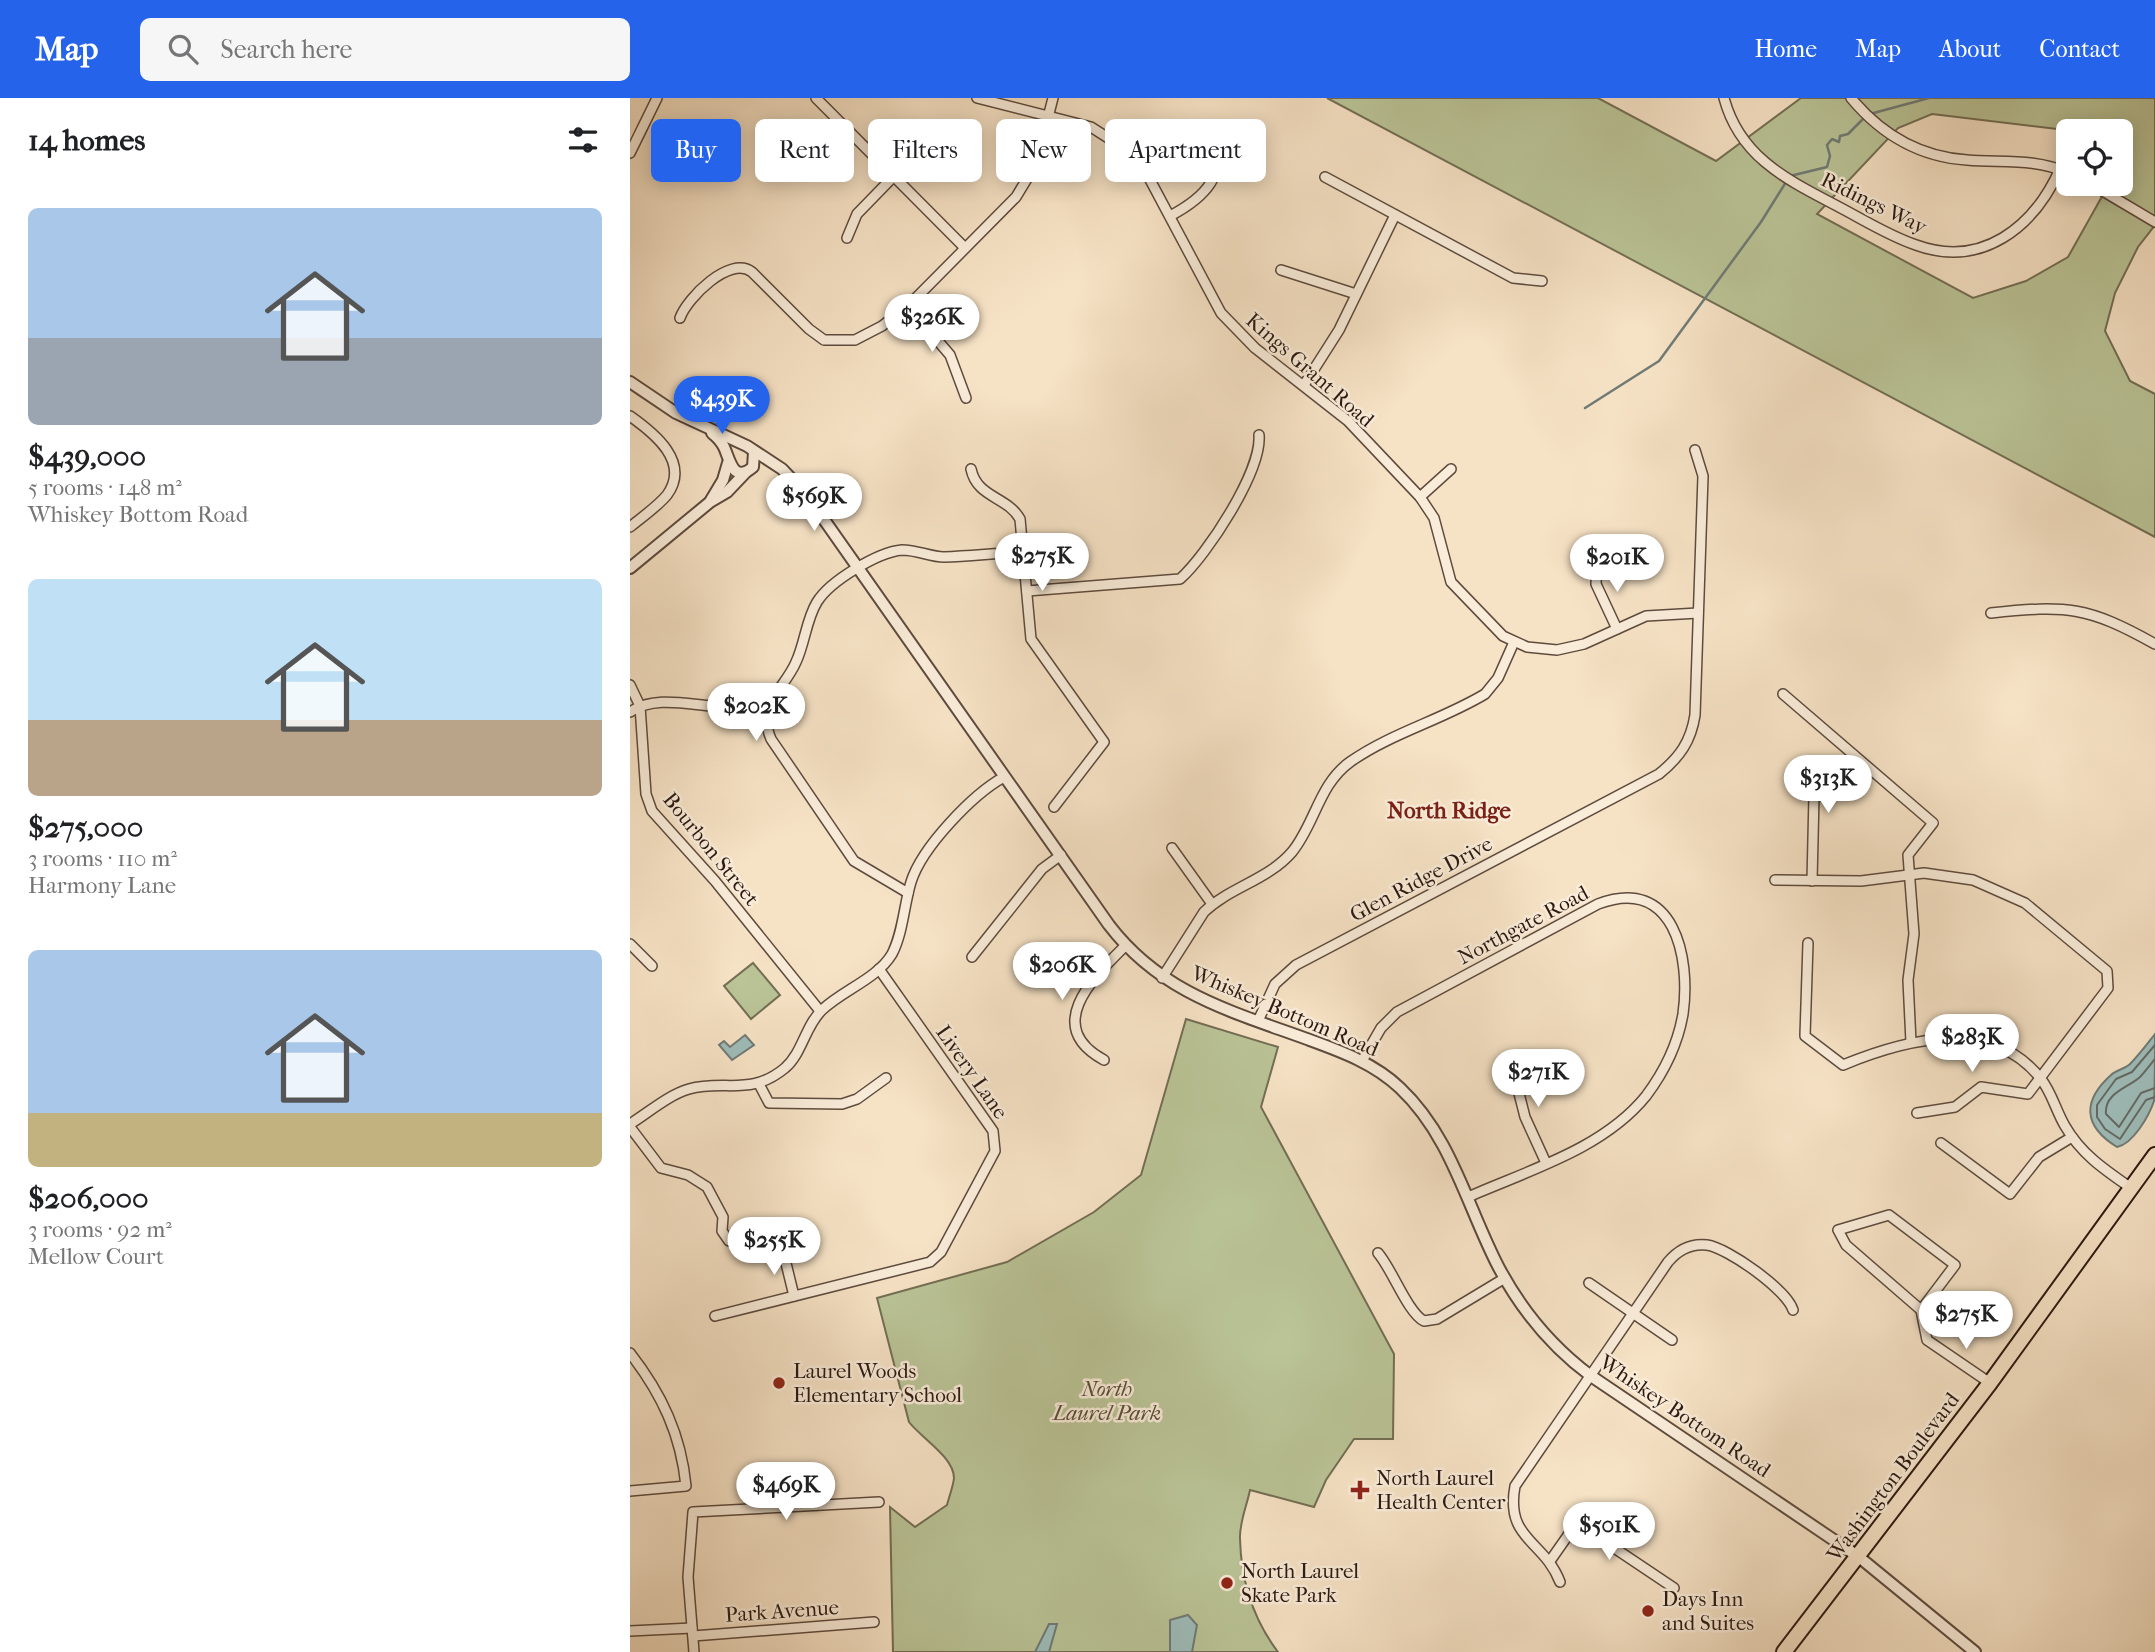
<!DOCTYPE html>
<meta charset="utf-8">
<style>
body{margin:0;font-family:"IM FELL French Canon",serif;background:#f6f6f6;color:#202124;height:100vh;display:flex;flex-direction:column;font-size:26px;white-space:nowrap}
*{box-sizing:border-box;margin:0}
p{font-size:23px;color:#757577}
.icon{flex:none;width:38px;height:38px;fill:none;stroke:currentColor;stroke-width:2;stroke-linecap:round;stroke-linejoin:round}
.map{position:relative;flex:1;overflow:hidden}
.details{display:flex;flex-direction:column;background:#fff;width:630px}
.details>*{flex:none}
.banner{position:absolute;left:21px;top:21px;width:665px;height:63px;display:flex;gap:14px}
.fabs{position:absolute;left:1426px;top:21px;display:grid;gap:14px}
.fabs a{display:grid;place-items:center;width:77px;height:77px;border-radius:10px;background:#fff;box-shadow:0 4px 18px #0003;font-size:35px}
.price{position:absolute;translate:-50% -60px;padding:0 16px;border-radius:24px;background:#fff;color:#222;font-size:23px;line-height:46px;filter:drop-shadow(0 2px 4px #0008)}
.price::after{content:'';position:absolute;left:50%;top:42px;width:21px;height:16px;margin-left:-10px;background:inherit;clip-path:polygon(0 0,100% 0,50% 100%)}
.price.on{background:#2563eb;color:#fff}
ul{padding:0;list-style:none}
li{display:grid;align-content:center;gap:14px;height:371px;padding:0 28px}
li span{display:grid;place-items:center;height:217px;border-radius:10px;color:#555}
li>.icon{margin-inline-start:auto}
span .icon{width:126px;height:126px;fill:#fffc;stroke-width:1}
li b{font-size:30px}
h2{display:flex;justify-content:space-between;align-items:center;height:84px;padding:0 28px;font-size:30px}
.pill{padding:0 24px;border-radius:10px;background:#fff;box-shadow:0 4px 18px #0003;font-size:24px;line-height:63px}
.pill.on{background:#2563eb;color:#fff}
header{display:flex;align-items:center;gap:42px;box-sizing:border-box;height:98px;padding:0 35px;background:#2563eb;color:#fff}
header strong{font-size:33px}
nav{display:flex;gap:38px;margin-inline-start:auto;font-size:24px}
.search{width:490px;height:63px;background:#f6f6f6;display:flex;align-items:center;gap:18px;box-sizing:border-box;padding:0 24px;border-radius:10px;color:#757577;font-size:26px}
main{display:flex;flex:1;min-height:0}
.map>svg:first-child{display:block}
</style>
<header>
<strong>Map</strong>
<div class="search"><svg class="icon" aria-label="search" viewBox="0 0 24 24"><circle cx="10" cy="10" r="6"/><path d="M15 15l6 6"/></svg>Search here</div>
<nav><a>Home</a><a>Map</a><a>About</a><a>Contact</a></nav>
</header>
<main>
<section class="details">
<h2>14 homes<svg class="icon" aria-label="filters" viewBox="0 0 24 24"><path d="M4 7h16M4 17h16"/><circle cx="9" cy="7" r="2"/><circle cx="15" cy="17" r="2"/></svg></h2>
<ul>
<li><span style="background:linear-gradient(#a9c7e8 60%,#9aa5b1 0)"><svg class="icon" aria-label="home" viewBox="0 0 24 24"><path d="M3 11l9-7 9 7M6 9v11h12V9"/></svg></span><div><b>$439,000</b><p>5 rooms · 148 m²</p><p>Whiskey Bottom Road</p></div></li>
<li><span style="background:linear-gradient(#bfe0f5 65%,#b9a48a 0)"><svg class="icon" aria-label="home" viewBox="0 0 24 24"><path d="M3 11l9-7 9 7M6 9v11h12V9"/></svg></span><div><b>$275,000</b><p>3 rooms · 110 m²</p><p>Harmony Lane</p></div></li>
<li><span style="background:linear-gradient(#a9c7e8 75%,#c2b280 0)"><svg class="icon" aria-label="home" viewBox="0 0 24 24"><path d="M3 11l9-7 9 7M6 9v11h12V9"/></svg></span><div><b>$206,000</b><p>3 rooms · 92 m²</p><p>Mellow Court</p></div></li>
</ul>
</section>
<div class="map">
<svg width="1525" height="1554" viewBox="0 0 1525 1554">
<rect width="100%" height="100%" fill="#f6e2c5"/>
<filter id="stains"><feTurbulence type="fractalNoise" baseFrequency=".00286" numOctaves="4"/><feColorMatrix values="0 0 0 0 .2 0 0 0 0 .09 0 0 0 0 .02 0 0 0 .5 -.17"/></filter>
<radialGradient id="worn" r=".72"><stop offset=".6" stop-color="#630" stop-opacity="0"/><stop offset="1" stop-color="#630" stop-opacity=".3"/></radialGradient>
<g fill="#bac497" stroke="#736e54" stroke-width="2" fill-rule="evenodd">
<path d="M 697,0 L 968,0 L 1086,63 L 1171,0 L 1525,0 L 1525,127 L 1508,149 L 1485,195 L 1475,233 L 1500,283 L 1525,296 L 1525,439 ZM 1302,16 L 1444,33 L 1491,33 L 1491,86 L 1479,86 L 1438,159 L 1396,183 L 1343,200 L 1187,116 L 1268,30 Z"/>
<path d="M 123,865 L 150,897 L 121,921 L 94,888 Z"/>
<path d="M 556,921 L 648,949 L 631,1009 L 764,1256 L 763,1341 L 724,1341 L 696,1382 L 684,1409 L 620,1392 C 617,1407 609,1426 610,1441 C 611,1481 623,1521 648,1554 L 263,1554 L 260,1409 L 285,1429 L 317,1407 C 319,1399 323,1389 324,1380 C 324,1359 290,1339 279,1324 L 247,1200 L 377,1164 L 464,1114 L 511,1077 Z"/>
</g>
<g fill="#9ebdba" stroke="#707b76" stroke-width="2">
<path d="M 1525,936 C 1525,953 1525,988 1524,1003 C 1519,1018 1503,1046 1487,1049 C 1453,1028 1452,1003 1481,977 C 1486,972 1495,971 1500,966 C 1509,957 1517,946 1525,936 Z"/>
<path d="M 115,937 L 124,947 L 102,962 L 89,947 L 94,943 L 100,949 Z"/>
<path d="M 558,1517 L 567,1527 L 562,1554 L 540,1554 L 540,1522 Z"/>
<path d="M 419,1526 L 427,1526 L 419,1554 L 405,1554 Z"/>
</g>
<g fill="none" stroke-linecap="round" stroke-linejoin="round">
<g stroke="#656b66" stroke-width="2">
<path d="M 1525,947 L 1502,974 L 1486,981 L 1467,1007 L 1467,1019 L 1475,1031 L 1490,1041 L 1516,1002 L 1525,999"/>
<path d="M 1525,961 C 1520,967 1515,974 1510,979 C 1498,990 1474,995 1476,1016 L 1489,1029 L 1511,995 L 1525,990"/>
</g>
<g stroke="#707b76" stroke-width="2.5">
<path d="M 1240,16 L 1299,0"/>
<path d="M 1160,78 L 1197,69 L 1200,58 L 1197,47 L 1202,41 L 1209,44 L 1210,38 L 1218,36 L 1235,19"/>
<path d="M 955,310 L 1029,263 L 1131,124 L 1156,84"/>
</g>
<defs>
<g id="minor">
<path d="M 186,0 L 335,150"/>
<path d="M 347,0 L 461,29 L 500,54 L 518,78 L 591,215 L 625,250 L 718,323 L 790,399 L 804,420 L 821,484 L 873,538 L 897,549 L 927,552 L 954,546 L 1016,518 L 1068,515"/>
<path d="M 1094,0 C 1110,60 1158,82 1209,109 C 1234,122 1259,138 1286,147 C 1352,171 1404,129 1430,71"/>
<path d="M 1221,0 C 1251,36 1290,59 1337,62 C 1372,65 1405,60 1438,75"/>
<path d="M 0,55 L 27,0"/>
<path d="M 695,79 L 883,180 L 912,183"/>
<path d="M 1461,86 L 1525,124"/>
<path d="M 540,118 C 576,99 597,77 586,33"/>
<path d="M 217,140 L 227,116 L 264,78"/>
<path d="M 651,172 L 726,196"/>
<path d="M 278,208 L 320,257 L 336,300"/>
<path d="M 50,220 C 57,200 100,157 122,174 L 179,231 L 194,242 L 225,242 L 252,228 L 278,208 L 386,99 L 406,66 L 423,0"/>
<path d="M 674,287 L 709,232 L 765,117"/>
<path d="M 0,318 C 24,335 61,364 37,397 C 27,409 12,419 0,429"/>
<path d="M 341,371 C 347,400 377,398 390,421 L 401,541 L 474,644 L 424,709"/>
<path d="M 790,399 L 821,371"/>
<path d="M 967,465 L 966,486 L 987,531"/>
<path d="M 397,493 L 550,481 C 577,457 632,373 629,337"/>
<path d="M 1361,515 C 1437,507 1457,508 1525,546"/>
<path d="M 0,587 L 10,608 L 16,696 L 22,713 L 85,783 L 190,913"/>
<path d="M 1153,596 L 1303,725 L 1278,757 L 1284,836 L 1278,882 L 1281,944"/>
<path d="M 0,614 C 23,598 56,606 82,608 C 100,609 120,606 138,605"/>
<path d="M 542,750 L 582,806"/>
<path d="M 1145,782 L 1231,783 L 1294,775 L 1343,782 L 1395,805 L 1477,873 L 1478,890 L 1398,996 L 1351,989 L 1325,1009 L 1287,1015"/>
<path d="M 1182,783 L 1184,698 L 1201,697 L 1231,664"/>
<path d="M 278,795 L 224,763 L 141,641 C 126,606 154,592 166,564 C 175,545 176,522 187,504 C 200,483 248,454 272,452 C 288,452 300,459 314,459 C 341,458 368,455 395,454"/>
<path d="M 1178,845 L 1175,938 L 1213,967 C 1276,941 1362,918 1411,981 C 1422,995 1426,1013 1435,1028 C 1451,1056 1475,1072 1501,1090"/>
<path d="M 0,846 L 22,868"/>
<path d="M 342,859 L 412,771 L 431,757"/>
<path d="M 532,880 L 574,814 C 600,789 638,782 662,754 C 685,726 689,686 720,664 C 761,635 812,622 855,596 L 868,580 L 884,544"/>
<path d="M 628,923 L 645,886 L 666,867 L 1029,676 C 1050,659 1061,643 1065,617 L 1073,378 L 1065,352"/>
<path d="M 474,962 C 412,928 464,879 495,848"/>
<path d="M 732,963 L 751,930 L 767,914 L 968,806 C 1044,777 1061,859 1053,916 C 1048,945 1034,974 1016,998 C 973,1051 899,1072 838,1099"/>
<path d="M 881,964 L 895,1019 L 916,1065"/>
<path d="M 129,986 L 139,1005 L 212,1006 L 227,1001 L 256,980"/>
<path d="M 0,1026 C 18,1015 38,997 59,991 C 95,981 120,999 155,970 C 173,954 175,928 192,912 C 213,892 247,881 262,856 C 273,835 274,807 281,784 C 292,749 343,696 374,679"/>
<path d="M 0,1029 L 31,1070 L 58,1077 L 77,1089 L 93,1119 L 92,1133 L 99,1143 L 139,1146 L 153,1153 L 164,1198"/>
<path d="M 1311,1045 L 1380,1096 L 1409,1059 L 1442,1039"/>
<path d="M 748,1155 C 762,1171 778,1215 794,1223 L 807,1221 L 875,1180"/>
<path d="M 959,1185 L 1042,1242"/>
<path d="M 1291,1212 L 1325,1167 L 1259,1117 L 1208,1132 L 1216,1147 L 1291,1212 L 1297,1242 L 1360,1285"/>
<path d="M 85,1218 L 300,1164 L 311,1154 L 365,1053 L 363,1033 L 249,871"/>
<path d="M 0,1255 C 32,1296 51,1337 56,1388 L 0,1393"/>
<path d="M 920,1463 L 941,1433 L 953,1429 L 1044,1490"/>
<path d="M 930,1484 C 914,1442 875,1442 885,1388 L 1038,1164 C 1048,1152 1060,1145 1077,1147 C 1098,1150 1157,1192 1163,1212"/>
<path d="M 0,1533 L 62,1530"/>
<path d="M 63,1538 L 244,1524"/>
<path d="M 64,1554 L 58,1479 L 63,1414 L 249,1404"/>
</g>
<g id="tertiary">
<path d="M 0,284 L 46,315 L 117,348 L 152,371 L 176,396 L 479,827 C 531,895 600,913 677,941 C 710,953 744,965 770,990 C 822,1039 837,1109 869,1170 C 892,1213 922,1249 961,1278 L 1229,1459 L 1345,1554"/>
<path d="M 82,335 C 87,339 91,343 94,349 C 100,362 103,386 123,369 L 124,354"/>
<path d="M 81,402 L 93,382 L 98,365"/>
<path d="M 0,470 L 80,404 L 97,394 L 116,374"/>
</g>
<path id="primary" d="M 1154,1554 L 1360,1285 L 1525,1057"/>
</defs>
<use href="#minor" stroke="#5e4b3e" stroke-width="12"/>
<use href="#tertiary" stroke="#5e4b3e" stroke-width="14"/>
<use href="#primary" stroke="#2c1911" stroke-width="18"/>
<use href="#minor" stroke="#f9ecd9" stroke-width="9"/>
<use href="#tertiary" stroke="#f9ecd9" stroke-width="10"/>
<use href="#primary" stroke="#f6e2c5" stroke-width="14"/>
</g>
<g fill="#8f2418" stroke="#f9ecd9" stroke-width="2.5">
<circle cx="149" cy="1285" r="7"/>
<path d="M726.5 1381.5h7v7h7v7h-7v7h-7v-7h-7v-7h7z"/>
<circle cx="597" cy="1485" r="7"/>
<circle cx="1018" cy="1513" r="7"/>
</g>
<g text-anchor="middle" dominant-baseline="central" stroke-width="5" stroke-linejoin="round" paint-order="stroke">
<g font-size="21" fill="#2c1911" stroke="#f9ecd9">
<text transform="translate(1244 105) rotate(26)">Ridings Way</text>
<text transform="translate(680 272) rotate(41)">Kings Grant Road</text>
<text transform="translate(81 751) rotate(51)">Bourbon Street</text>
<text transform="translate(791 781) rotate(-28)">Glen Ridge Drive</text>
<text transform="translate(893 827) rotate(-28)">Northgate Road</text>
<text transform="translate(655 913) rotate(23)">Whiskey Bottom Road</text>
<text transform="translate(342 974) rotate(55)">Livery Lane</text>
<text transform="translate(1055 1318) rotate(34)">Whiskey Bottom Road</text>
<text transform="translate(1263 1379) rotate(-53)">Washington Boulevard</text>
<text transform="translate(152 1513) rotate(-4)">Park Avenue</text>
</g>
<g font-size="21" fill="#2c1911" stroke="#f9ecd9" text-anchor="start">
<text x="163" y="1273">Laurel Woods<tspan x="163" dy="24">Elementary School</tspan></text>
<text x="746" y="1380">North Laurel<tspan x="746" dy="24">Health Center</tspan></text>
<text x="611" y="1473">North Laurel<tspan x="611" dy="24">Skate Park</tspan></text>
<text x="1032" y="1501">Days Inn<tspan x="1032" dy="24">and Suites</tspan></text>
</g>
<g font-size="21" font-style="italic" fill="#574c39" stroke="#f9ecd9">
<text x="477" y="1291">North<tspan x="477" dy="24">Laurel Park</tspan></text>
</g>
<g font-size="23" font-weight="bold" fill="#7a1f14" stroke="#f9ecd9">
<text x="819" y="712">North Ridge</text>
</g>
</g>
<rect width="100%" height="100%" filter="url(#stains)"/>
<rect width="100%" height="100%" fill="url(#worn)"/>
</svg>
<div class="fabs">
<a><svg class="icon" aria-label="locate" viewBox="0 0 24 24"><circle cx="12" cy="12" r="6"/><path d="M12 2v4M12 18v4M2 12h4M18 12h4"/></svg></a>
</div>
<b class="price" style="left:302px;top:256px">$326K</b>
<b class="price on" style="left:92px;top:338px">$439K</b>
<b class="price" style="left:184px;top:435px">$569K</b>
<b class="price" style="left:412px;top:495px">$275K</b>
<b class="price" style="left:987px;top:496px">$201K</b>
<b class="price" style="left:126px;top:645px">$202K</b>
<b class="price" style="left:1198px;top:717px">$313K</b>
<b class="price" style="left:432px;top:904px">$206K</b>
<b class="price" style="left:1342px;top:976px">$283K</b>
<b class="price" style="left:908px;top:1011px">$271K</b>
<b class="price" style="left:144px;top:1179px">$255K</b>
<b class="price" style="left:1336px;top:1253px">$275K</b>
<b class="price" style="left:156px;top:1424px">$469K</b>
<b class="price" style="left:979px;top:1464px">$501K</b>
<div class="banner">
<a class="pill on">Buy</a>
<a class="pill">Rent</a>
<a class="pill">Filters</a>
<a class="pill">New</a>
<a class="pill">Apartment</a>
</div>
</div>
</main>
